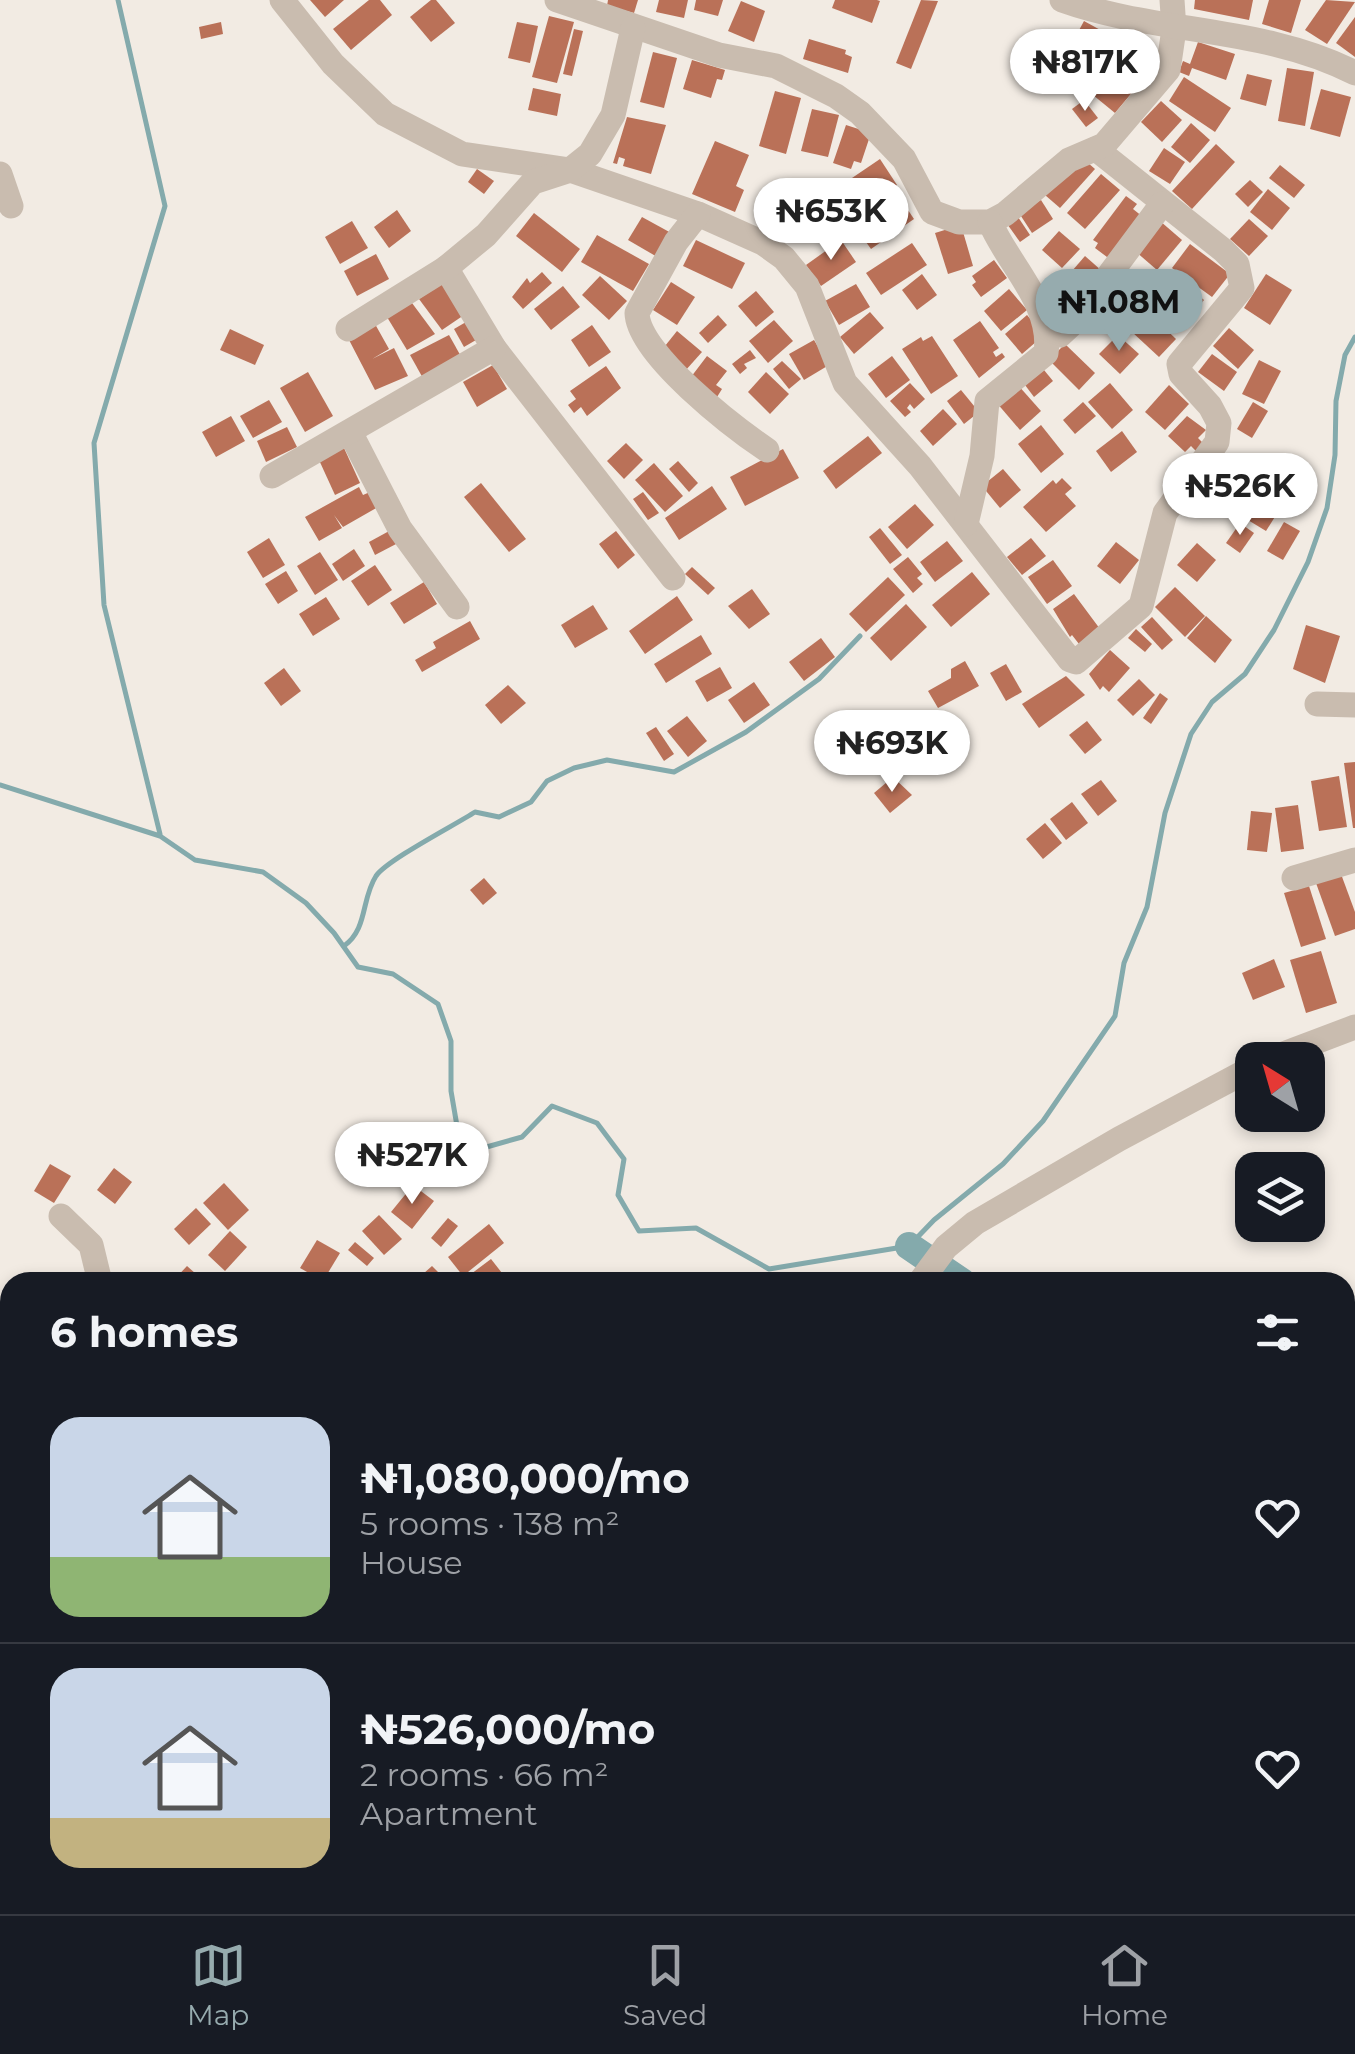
<!DOCTYPE html>
<meta charset="utf-8">
<style>
body{margin:0;font-family:Montserrat,sans-serif;background:#242831;color:#f1f3f6;height:100vh;display:flex;flex-direction:column;font-size:38px;white-space:nowrap}
*{box-sizing:border-box;margin:0}
p{font-size:32px;color:#9ea1a6}
.icon{flex:none;width:55px;height:55px;fill:none;stroke:currentColor;stroke-width:2;stroke-linecap:round;stroke-linejoin:round}
.map{position:relative;flex:1;overflow:hidden}
.drawer{position:absolute;left:0px;top:1272px;width:1355px;height:642px;display:flex;flex-direction:column;background:#171b24;border-radius:30px 30px 0 0;box-shadow:0 5px 15px #0003}
.drawer>*{flex:none}
.needle{width:65px;rotate:323deg}
.buttons{position:absolute;left:1235px;top:1042px;display:grid;gap:20px}
.buttons a{display:grid;place-items:center;width:90px;height:90px;border-radius:20px;background:#171b24;box-shadow:0 5px 15px #0003;font-size:50px}
.price{position:absolute;translate:-50% -85px;padding:0 22px;border-radius:35px;background:#fff;color:#222;font-size:32px;line-height:65px;filter:drop-shadow(0 2px 5px #0008)}
.price::after{content:'';position:absolute;left:50%;top:60px;width:30px;height:22px;margin-left:-15px;background:inherit;clip-path:polygon(0 0,100% 0,50% 100%)}
.price.current{background:#96abae;color:#111}
ul{padding:0;list-style:none}
li{display:flex;align-items:center;gap:30px;height:250px;padding:0 50px}
li+li{border-top:2px solid #363941}
li span{display:grid;place-items:center;flex:none;width:280px;height:200px;border-radius:30px;color:#555}
li>.icon{margin-inline-start:auto}
span .icon{width:120px;height:120px;fill:#fffc;stroke-width:1}
li b{font-size:42px}
h2{display:flex;justify-content:space-between;align-items:center;height:120px;padding:0 50px;font-size:42px}
.dock{display:flex;justify-content:space-around;align-items:center;height:140px;border-top:2px solid #363941;background:#171b24;font-size:28px;color:#9ea1a6}
.dock a{display:grid;justify-items:center;gap:5px}
.dock .current{color:#96abae}
.map>svg:first-child{display:block}
</style>
<div class="map">
<svg width="1355" height="1914" viewBox="0 0 1355 1914">
<rect width="100%" height="100%" fill="#f2ebe3"/>
<g fill="none" stroke-linecap="round" stroke-linejoin="round">
<g stroke="#84aaac" stroke-width="5">
<path d="M 118,0 L 165,206 L 94,443 L 104,605 L 160,834"/>
<path d="M 0,785 L 160,836 L 195,860 L 263,872 L 306,903 L 334,933 L 358,967 L 393,974 L 438,1004 L 451,1041 L 451,1091 L 457,1126 L 483,1148 L 522,1137 L 552,1106 L 597,1123 L 624,1159 L 618,1195 L 639,1231 L 696,1228 L 769,1269 L 909,1246 L 934,1220 L 1003,1164 L 1043,1121 L 1115,1016 L 1124,963 L 1147,907 L 1165,813 L 1191,734 L 1212,702 L 1245,674 L 1274,630 L 1308,562 L 1327,508 L 1335,455 L 1336,401 L 1345,355 L 1355,337"/>
<path d="M 344,946 C 368,929 361,899 376,876 C 387,860 455,825 475,812 L 499,817 L 531,802 L 547,781 L 574,768 L 607,760 L 674,772 L 746,732 L 819,679 L 860,636"/>
</g>
<g stroke="#84aaac" stroke-width="28">
<path d="M 909,1246 L 962,1282"/>
<path d="M 1097,1905 L 1102,1914"/>
</g>
</g>
<g fill="#ba7158">
<path d="M 310,0 L 344,0 L 325,17 Z"/>
<path d="M 369,0 L 380,0 L 392,15 L 351,50 L 333,29 Z"/>
<path d="M 431,0 L 436,0 L 455,23 L 431,42 L 410,17 Z"/>
<path d="M 608,0 L 638,0 L 634,13 L 607,6 Z"/>
<path d="M 659,0 L 688,0 L 684,18 L 656,12 Z"/>
<path d="M 696,0 L 723,0 L 718,16 L 694,10 Z"/>
<path d="M 835,0 L 877,0 L 880,1 L 872,23 L 832,8 Z"/>
<path d="M 921,0 L 938,1 L 911,69 L 896,63 Z"/>
<path d="M 1195,0 L 1253,0 L 1249,20 L 1194,9 Z"/>
<path d="M 1269,0 L 1301,0 L 1291,33 L 1262,24 Z"/>
<path d="M 1326,0 L 1355,2 L 1327,44 L 1305,30 Z"/>
<path d="M 741,1 L 765,11 L 754,42 L 728,31 Z"/>
<path d="M 549,16 L 574,22 L 557,83 L 532,77 Z"/>
<path d="M 1355,17 L 1355,57 L 1336,43 Z"/>
<path d="M 1084,21 L 1115,38 L 1084,97 L 1052,80 Z"/>
<path d="M 221,22 L 223,34 L 201,39 L 199,27 Z"/>
<path d="M 517,22 L 538,26 L 530,63 L 508,58 Z"/>
<path d="M 574,29 L 583,31 L 572,76 L 563,74 Z"/>
<path d="M 809,39 L 846,50 L 845,54 L 852,57 L 848,73 L 803,59 Z"/>
<path d="M 1130,42 L 1162,61 L 1147,84 L 1116,65 Z"/>
<path d="M 1198,42 L 1235,54 L 1226,80 L 1192,68 L 1189,76 L 1179,72 L 1183,61 L 1190,64 Z"/>
<path d="M 653,52 L 677,58 L 664,108 L 640,102 Z"/>
<path d="M 692,60 L 725,70 L 722,80 L 717,79 L 711,98 L 683,89 Z"/>
<path d="M 1287,68 L 1314,72 L 1305,126 L 1278,121 Z"/>
<path d="M 1114,70 L 1135,89 L 1115,113 L 1093,95 Z"/>
<path d="M 1247,74 L 1272,80 L 1266,106 L 1240,99 Z"/>
<path d="M 1184,77 L 1231,108 L 1215,132 L 1169,101 Z"/>
<path d="M 533,88 L 561,94 L 557,116 L 528,110 Z"/>
<path d="M 1321,89 L 1351,97 L 1340,137 L 1310,129 Z"/>
<path d="M 775,91 L 801,98 L 786,154 L 759,146 Z"/>
<path d="M 1084,100 L 1098,118 L 1086,127 L 1072,109 Z"/>
<path d="M 1161,101 L 1182,120 L 1162,142 L 1141,122 Z"/>
<path d="M 812,109 L 839,115 L 828,157 L 801,151 Z"/>
<path d="M 627,117 L 666,125 L 651,174 L 623,166 L 625,159 L 619,157 L 617,164 L 613,163 Z"/>
<path d="M 1191,123 L 1210,140 L 1190,163 L 1171,147 Z"/>
<path d="M 846,125 L 871,133 L 861,163 L 854,161 L 851,169 L 833,163 Z"/>
<path d="M 715,141 L 749,155 L 736,186 L 744,190 L 735,212 L 692,194 Z"/>
<path d="M 1216,144 L 1235,162 L 1192,209 L 1172,191 Z"/>
<path d="M 1164,148 L 1185,162 L 1170,184 L 1149,171 Z"/>
<path d="M 1080,156 L 1095,169 L 1060,208 L 1045,195 Z"/>
<path d="M 880,159 L 897,185 L 869,204 L 852,178 Z"/>
<path d="M 1280,165 L 1305,185 L 1294,198 L 1269,178 Z"/>
<path d="M 477,169 L 494,181 L 484,194 L 468,182 Z"/>
<path d="M 1101,174 L 1120,190 L 1085,229 L 1067,213 Z"/>
<path d="M 1250,180 L 1263,192 L 1248,207 L 1235,194 Z"/>
<path d="M 1268,189 L 1290,208 L 1272,230 L 1250,212 Z"/>
<path d="M 1126,196 L 1137,204 L 1133,209 L 1143,217 L 1111,260 L 1095,248 L 1098,243 L 1093,240 Z"/>
<path d="M 900,198 L 914,219 L 871,249 L 856,228 Z"/>
<path d="M 1041,200 L 1053,219 L 1032,233 L 1019,213 Z"/>
<path d="M 397,210 L 411,231 L 389,248 L 374,227 Z"/>
<path d="M 534,213 L 580,249 L 562,272 L 516,236 Z"/>
<path d="M 1016,214 L 1030,235 L 1020,242 L 1005,221 Z"/>
<path d="M 642,217 L 673,234 L 659,258 L 628,240 Z"/>
<path d="M 1249,219 L 1268,236 L 1249,256 L 1230,239 Z"/>
<path d="M 352,221 L 368,248 L 340,264 L 325,237 Z"/>
<path d="M 1160,221 L 1182,240 L 1157,270 L 1135,251 Z"/>
<path d="M 961,225 L 973,266 L 948,274 L 935,233 Z"/>
<path d="M 1059,231 L 1080,249 L 1062,268 L 1042,250 Z"/>
<path d="M 597,235 L 649,264 L 633,291 L 581,262 Z"/>
<path d="M 696,240 L 745,263 L 732,289 L 683,266 Z"/>
<path d="M 841,240 L 856,262 L 821,286 L 806,265 Z"/>
<path d="M 912,243 L 927,265 L 881,295 L 866,273 Z"/>
<path d="M 1190,244 L 1230,274 L 1212,297 L 1172,268 Z"/>
<path d="M 376,254 L 389,279 L 357,296 L 344,271 Z"/>
<path d="M 1085,256 L 1102,271 L 1069,307 L 1053,293 Z"/>
<path d="M 994,260 L 1007,278 L 981,297 L 972,285 L 976,282 L 972,276 Z"/>
<path d="M 1166,270 L 1204,300 L 1188,320 L 1150,290 Z"/>
<path d="M 542,272 L 552,283 L 523,309 L 512,297 L 527,278 L 530,283 Z"/>
<path d="M 922,274 L 937,295 L 917,310 L 902,290 Z"/>
<path d="M 1266,274 L 1292,290 L 1270,325 L 1244,308 Z"/>
<path d="M 600,276 L 627,301 L 609,320 L 582,295 Z"/>
<path d="M 1120,276 L 1137,292 L 1106,323 L 1089,306 Z"/>
<path d="M 671,282 L 695,297 L 677,325 L 653,310 Z"/>
<path d="M 442,283 L 464,315 L 442,330 L 419,299 Z"/>
<path d="M 856,284 L 870,307 L 839,325 L 825,301 Z"/>
<path d="M 563,286 L 580,307 L 551,330 L 534,309 Z"/>
<path d="M 1009,289 L 1027,310 L 1001,331 L 984,311 Z"/>
<path d="M 756,291 L 774,312 L 756,327 L 738,306 Z"/>
<path d="M 412,303 L 435,334 L 407,350 L 387,317 Z"/>
<path d="M 870,312 L 884,328 L 854,354 L 840,337 Z"/>
<path d="M 1150,314 L 1176,339 L 1159,357 L 1132,332 Z"/>
<path d="M 718,315 L 727,325 L 708,343 L 699,333 Z"/>
<path d="M 1027,315 L 1044,335 L 1022,354 L 1005,334 Z"/>
<path d="M 774,320 L 793,341 L 768,363 L 749,341 Z"/>
<path d="M 980,321 L 999,348 L 993,352 L 996,357 L 1002,353 L 1005,357 L 979,378 L 953,340 Z"/>
<path d="M 466,322 L 476,340 L 464,347 L 454,329 Z"/>
<path d="M 375,324 L 389,349 L 372,359 L 394,348 L 408,376 L 375,390 L 348,338 Z"/>
<path d="M 592,325 L 611,352 L 589,367 L 571,340 Z"/>
<path d="M 1229,328 L 1254,350 L 1238,369 L 1213,346 Z"/>
<path d="M 230,329 L 264,345 L 255,365 L 220,350 Z"/>
<path d="M 677,331 L 702,352 L 685,371 L 661,351 Z"/>
<path d="M 449,335 L 463,360 L 424,380 L 410,355 Z"/>
<path d="M 1118,335 L 1139,354 L 1120,374 L 1099,354 Z"/>
<path d="M 932,336 L 958,376 L 931,394 L 902,349 L 921,337 L 923,341 Z"/>
<path d="M 814,340 L 829,365 L 804,380 L 789,354 Z"/>
<path d="M 1065,344 L 1095,373 L 1079,390 L 1049,360 Z"/>
<path d="M 750,350 L 756,358 L 744,364 L 747,368 L 740,374 L 732,364 Z"/>
<path d="M 1212,354 L 1237,372 L 1224,391 L 1198,372 Z"/>
<path d="M 707,356 L 727,371 L 716,385 L 722,389 L 717,397 L 691,377 Z"/>
<path d="M 892,356 L 910,380 L 886,398 L 868,374 Z"/>
<path d="M 1259,360 L 1281,371 L 1264,404 L 1242,394 Z"/>
<path d="M 782,361 L 801,379 L 789,389 L 773,369 Z"/>
<path d="M 493,365 L 507,389 L 477,407 L 463,382 Z"/>
<path d="M 606,366 L 621,388 L 587,416 L 581,407 L 574,413 L 568,405 L 576,399 L 570,391 Z"/>
<path d="M 1044,370 L 1053,381 L 1034,397 L 1025,385 Z"/>
<path d="M 308,372 L 333,416 L 305,432 L 280,388 Z"/>
<path d="M 766,372 L 789,394 L 770,414 L 748,392 Z"/>
<path d="M 910,383 L 925,399 L 914,409 L 910,404 L 907,408 L 911,412 L 905,417 L 890,401 Z"/>
<path d="M 1110,383 L 1133,410 L 1112,429 L 1088,402 Z"/>
<path d="M 1017,384 L 1041,411 L 1020,430 L 996,402 Z"/>
<path d="M 1169,385 L 1189,404 L 1165,430 L 1145,412 Z"/>
<path d="M 961,390 L 979,412 L 964,424 L 947,401 Z"/>
<path d="M 269,400 L 282,422 L 253,438 L 240,416 Z"/>
<path d="M 1083,402 L 1096,416 L 1075,434 L 1063,420 Z"/>
<path d="M 1253,402 L 1268,411 L 1252,438 L 1237,429 Z"/>
<path d="M 943,409 L 957,424 L 933,446 L 920,431 Z"/>
<path d="M 231,416 L 245,441 L 216,457 L 202,432 Z"/>
<path d="M 1187,416 L 1206,430 L 1198,438 L 1203,443 L 1196,451 L 1191,446 L 1185,452 L 1168,436 Z"/>
<path d="M 1041,425 L 1064,454 L 1041,473 L 1018,444 Z"/>
<path d="M 287,427 L 297,447 L 266,462 L 257,441 Z"/>
<path d="M 1122,431 L 1137,452 L 1111,472 L 1096,451 Z"/>
<path d="M 868,436 L 882,453 L 836,489 L 823,471 Z"/>
<path d="M 626,443 L 643,460 L 624,479 L 607,461 Z"/>
<path d="M 344,448 L 360,483 L 335,495 L 319,460 Z"/>
<path d="M 783,449 L 799,478 L 745,506 L 730,477 Z"/>
<path d="M 678,461 L 698,483 L 689,492 L 669,469 Z"/>
<path d="M 1221,461 L 1229,468 L 1211,490 L 1203,483 Z"/>
<path d="M 654,463 L 683,496 L 665,512 L 635,480 Z"/>
<path d="M 1235,466 L 1256,484 L 1235,507 L 1214,488 Z"/>
<path d="M 1003,469 L 1021,490 L 1000,508 L 982,486 Z"/>
<path d="M 1062,478 L 1072,488 L 1065,494 L 1076,506 L 1046,532 L 1023,507 L 1053,480 L 1056,484 Z"/>
<path d="M 1265,482 L 1288,496 L 1266,531 L 1243,517 Z"/>
<path d="M 481,483 L 526,539 L 509,552 L 464,497 Z"/>
<path d="M 712,486 L 727,509 L 679,540 L 665,518 Z"/>
<path d="M 359,487 L 363,495 L 370,492 L 378,507 L 343,527 L 334,515 L 342,528 L 319,541 L 305,517 Z"/>
<path d="M 643,492 L 659,513 L 648,520 L 633,499 Z"/>
<path d="M 915,504 L 934,525 L 907,549 L 888,527 Z"/>
<path d="M 1284,522 L 1300,531 L 1283,560 L 1267,551 Z"/>
<path d="M 1240,523 L 1254,533 L 1240,553 L 1226,543 Z"/>
<path d="M 880,528 L 902,555 L 890,564 L 869,537 Z"/>
<path d="M 391,530 L 398,543 L 375,555 L 369,542 Z"/>
<path d="M 616,531 L 635,555 L 618,569 L 599,544 Z"/>
<path d="M 269,538 L 285,565 L 263,578 L 247,552 Z"/>
<path d="M 1031,538 L 1046,556 L 1022,575 L 1007,557 Z"/>
<path d="M 947,541 L 963,561 L 935,582 L 920,562 Z"/>
<path d="M 1116,542 L 1139,560 L 1120,584 L 1097,566 Z"/>
<path d="M 1197,543 L 1216,560 L 1197,582 L 1177,565 Z"/>
<path d="M 354,549 L 365,566 L 343,581 L 332,564 Z"/>
<path d="M 320,552 L 338,580 L 315,595 L 297,566 Z"/>
<path d="M 908,557 L 922,574 L 917,578 L 923,584 L 913,593 L 893,569 Z"/>
<path d="M 1053,560 L 1072,586 L 1047,604 L 1028,577 Z"/>
<path d="M 375,565 L 392,590 L 368,606 L 351,581 Z"/>
<path d="M 692,567 L 715,588 L 708,595 L 685,574 Z"/>
<path d="M 286,571 L 298,591 L 278,604 L 265,584 Z"/>
<path d="M 972,572 L 990,594 L 951,627 L 932,605 Z"/>
<path d="M 888,577 L 905,595 L 866,632 L 849,614 Z"/>
<path d="M 424,582 L 437,604 L 404,624 L 390,603 Z"/>
<path d="M 1175,587 L 1205,616 L 1185,637 L 1155,607 Z"/>
<path d="M 752,589 L 770,614 L 749,629 L 728,606 Z"/>
<path d="M 1074,594 L 1100,629 L 1079,644 L 1072,635 L 1070,637 L 1053,609 Z"/>
<path d="M 677,596 L 693,620 L 645,654 L 629,631 Z"/>
<path d="M 326,597 L 340,619 L 313,636 L 299,614 Z"/>
<path d="M 906,604 L 927,627 L 891,661 L 870,638 Z"/>
<path d="M 593,605 L 608,629 L 575,648 L 561,625 Z"/>
<path d="M 1206,616 L 1232,640 L 1215,663 L 1187,638 Z"/>
<path d="M 1152,617 L 1173,640 L 1162,650 L 1141,627 Z"/>
<path d="M 470,621 L 480,639 L 422,672 L 415,660 L 436,648 L 433,642 Z"/>
<path d="M 1306,625 L 1340,636 L 1325,683 L 1293,669 Z"/>
<path d="M 1136,629 L 1152,644 L 1145,652 L 1128,638 Z"/>
<path d="M 701,635 L 712,654 L 666,683 L 654,664 Z"/>
<path d="M 821,638 L 835,657 L 804,681 L 789,662 Z"/>
<path d="M 1110,650 L 1130,668 L 1109,692 L 1103,686 L 1100,690 L 1089,674 Z"/>
<path d="M 965,661 L 979,686 L 938,708 L 928,691 L 951,678 L 951,669 Z"/>
<path d="M 1006,664 L 1022,692 L 1006,701 L 990,673 Z"/>
<path d="M 720,667 L 732,688 L 707,702 L 695,681 Z"/>
<path d="M 284,668 L 301,691 L 281,706 L 264,683 Z"/>
<path d="M 1066,676 L 1085,695 L 1039,728 L 1022,704 Z"/>
<path d="M 1139,679 L 1155,695 L 1133,716 L 1117,700 Z"/>
<path d="M 754,682 L 770,705 L 744,723 L 728,700 Z"/>
<path d="M 508,685 L 526,703 L 501,724 L 485,705 Z"/>
<path d="M 1160,693 L 1168,699 L 1151,724 L 1143,718 Z"/>
<path d="M 687,716 L 707,741 L 688,757 L 667,731 Z"/>
<path d="M 1087,721 L 1102,740 L 1085,754 L 1069,735 Z"/>
<path d="M 656,727 L 674,754 L 664,761 L 646,733 Z"/>
<path d="M 1355,762 L 1355,828 L 1353,828 L 1344,763 Z"/>
<path d="M 1339,776 L 1347,827 L 1319,831 L 1311,781 Z"/>
<path d="M 893,777 L 912,795 L 890,813 L 874,793 Z"/>
<path d="M 1101,780 L 1117,801 L 1098,816 L 1081,794 Z"/>
<path d="M 1072,802 L 1088,823 L 1066,840 L 1050,819 Z"/>
<path d="M 1298,805 L 1304,849 L 1281,852 L 1275,808 Z"/>
<path d="M 1251,811 L 1272,813 L 1267,852 L 1247,850 Z"/>
<path d="M 1045,823 L 1062,843 L 1043,859 L 1026,839 Z"/>
<path d="M 1341,874 L 1355,912 L 1355,929 L 1335,936 L 1316,883 Z"/>
<path d="M 484,878 L 497,893 L 483,905 L 470,890 Z"/>
<path d="M 1309,886 L 1326,939 L 1301,947 L 1284,893 Z"/>
<path d="M 1321,951 L 1337,1003 L 1306,1013 L 1290,960 Z"/>
<path d="M 1274,959 L 1285,987 L 1253,1000 L 1242,973 Z"/>
<path d="M 50,1164 L 71,1176 L 54,1203 L 34,1191 Z"/>
<path d="M 114,1168 L 132,1182 L 115,1204 L 97,1190 Z"/>
<path d="M 224,1183 L 249,1210 L 228,1230 L 203,1203 Z"/>
<path d="M 413,1185 L 434,1201 L 412,1229 L 391,1212 Z"/>
<path d="M 196,1208 L 211,1224 L 189,1245 L 174,1229 Z"/>
<path d="M 379,1215 L 402,1239 L 384,1255 L 362,1231 Z"/>
<path d="M 448,1218 L 458,1226 L 441,1247 L 431,1238 Z"/>
<path d="M 489,1224 L 504,1243 L 463,1276 L 448,1257 Z"/>
<path d="M 230,1231 L 247,1247 L 225,1271 L 208,1255 Z"/>
<path d="M 317,1240 L 340,1253 L 323,1281 L 300,1268 Z"/>
<path d="M 355,1242 L 374,1258 L 367,1266 L 348,1250 Z"/>
<path d="M 491,1259 L 509,1282 L 466,1282 L 463,1280 Z"/>
<path d="M 187,1266 L 205,1282 L 172,1282 Z"/>
<path d="M 432,1266 L 448,1282 L 414,1282 Z"/>
<path d="M 10,1640 L 10,1669 L 3,1671 L 0,1642 Z"/>
<path d="M 411,1905 L 446,1905 L 448,1912 L 413,1914 Z"/>
<rect x="455" y="1905" width="26" height="9"/>
<path d="M 484,1905 L 525,1905 L 526,1912 L 485,1914 Z"/>
</g>
<g fill="none" stroke-linecap="round" stroke-linejoin="round">
<g stroke="#c9bcaf" stroke-width="25">
<path d="M 282,0 L 333,64 L 385,114 L 462,154 L 570,170 L 698,214 L 763,243 L 784,258 L 807,286 L 845,383 L 920,466 L 1070,660 L 1076,662 L 1141,606 L 1165,513 L 1217,442 L 1219,423 L 1210,406 L 1181,374 L 1179,364 L 1242,288 L 1237,264 L 1223,250 L 1096,149"/>
<path d="M 557,0 L 719,55 L 776,66 L 836,96 L 860,113 L 904,159 L 932,212 L 959,222 L 990,222 L 1005,214 L 1069,160 L 1104,145 L 1168,70 L 1174,29 L 1172,0"/>
<path d="M 1062,0 C 1157,34 1264,26 1355,73"/>
<path d="M 0,174 L 11,206"/>
<path d="M 698,214 L 676,242 L 637,313 C 638,354 733,427 767,450"/>
<path d="M 446,268 L 494,348 L 673,578"/>
<path d="M 348,329 L 446,268 L 486,235 L 533,182 L 570,170 L 590,154 L 613,115 L 633,28"/>
<path d="M 1049,335 L 1060,335 L 1074,322 L 1162,204"/>
<path d="M 350,432 L 400,529 L 457,607"/>
<path d="M 272,476 L 494,348"/>
<path d="M 966,524 L 982,456 L 987,401 L 1046,353 C 1053,304 1008,265 990,222"/>
<path d="M 1317,704 L 1355,705"/>
<path d="M 1294,878 L 1355,860"/>
<path d="M 1268,1060 L 1355,1027"/>
<path d="M 61,1216 L 91,1245 L 100,1282"/>
<path d="M 920,1282 L 946,1247 L 975,1223 L 1119,1139 L 1252,1068"/>
<path d="M 5,1795 L 10,1826"/>
<path d="M 368,1905 L 369,1914"/>
<path d="M 31,1914 L 32,1905"/>
<path d="M 535,1914 L 538,1905"/>
<path d="M 854,1914 L 854,1905"/>
</g>
</g>
</svg>
<div class="buttons">
<a><svg class="needle" viewBox="-14 -14 28 28"><path d="M0-13l5 13h-10z" fill="#e53935"/><path d="M0 13l5-13h-10z" fill="#9ea1a6"/></svg></a>
<a><svg class="icon" aria-label="layers" viewBox="0 0 24 24"><path d="M12 4l9 5-9 5-9-5zM3 14l9 5 9-5"/></svg></a>
</div>
<b class="price" style="left:1085px;top:114px">₦817K</b>
<b class="price" style="left:831px;top:263px">₦653K</b>
<b class="price current" style="left:1119px;top:354px">₦1.08M</b>
<b class="price" style="left:1240px;top:538px">₦526K</b>
<b class="price" style="left:892px;top:795px">₦693K</b>
<b class="price" style="left:412px;top:1207px">₦527K</b>
<section class="drawer">
<h2>6 homes<svg class="icon" aria-label="filters" viewBox="0 0 24 24"><path d="M4 7h16M4 17h16"/><circle cx="9" cy="7" r="2"/><circle cx="15" cy="17" r="2"/></svg></h2>
<ul>
<li><span style="background:linear-gradient(#c9d6e8 70%,#8fb573 0)"><svg class="icon" aria-label="home" viewBox="0 0 24 24"><path d="M3 11l9-7 9 7M6 9v11h12V9"/></svg></span><div><b>₦1,080,000/mo</b><p>5 rooms · 138 m²</p><p>House</p></div><svg class="icon" aria-label="heart" viewBox="0 0 24 24"><path d="M12 20l-8-8c-3-5 5-10 8-4 3-6 11-1 8 4z"/></svg></li>
<li><span style="background:linear-gradient(#c9d6e8 75%,#c2b280 0)"><svg class="icon" aria-label="home" viewBox="0 0 24 24"><path d="M3 11l9-7 9 7M6 9v11h12V9"/></svg></span><div><b>₦526,000/mo</b><p>2 rooms · 66 m²</p><p>Apartment</p></div><svg class="icon" aria-label="heart" viewBox="0 0 24 24"><path d="M12 20l-8-8c-3-5 5-10 8-4 3-6 11-1 8 4z"/></svg></li>
</ul>
</section>
</div>
<nav class="dock">
<a class="current"><svg class="icon" aria-label="map" viewBox="0 0 24 24"><path d="M3 6l6-2 6 2 6-2v14l-6 2-6-2-6 2zM9 4v14M15 6v14"/></svg>Map</a>
<a><svg class="icon" aria-label="saved" viewBox="0 0 24 24"><path d="M7 4h10v16l-5-4-5 4z"/></svg>Saved</a>
<a><svg class="icon" aria-label="home" viewBox="0 0 24 24"><path d="M3 11l9-7 9 7M6 9v11h12V9"/></svg>Home</a>
</nav>
